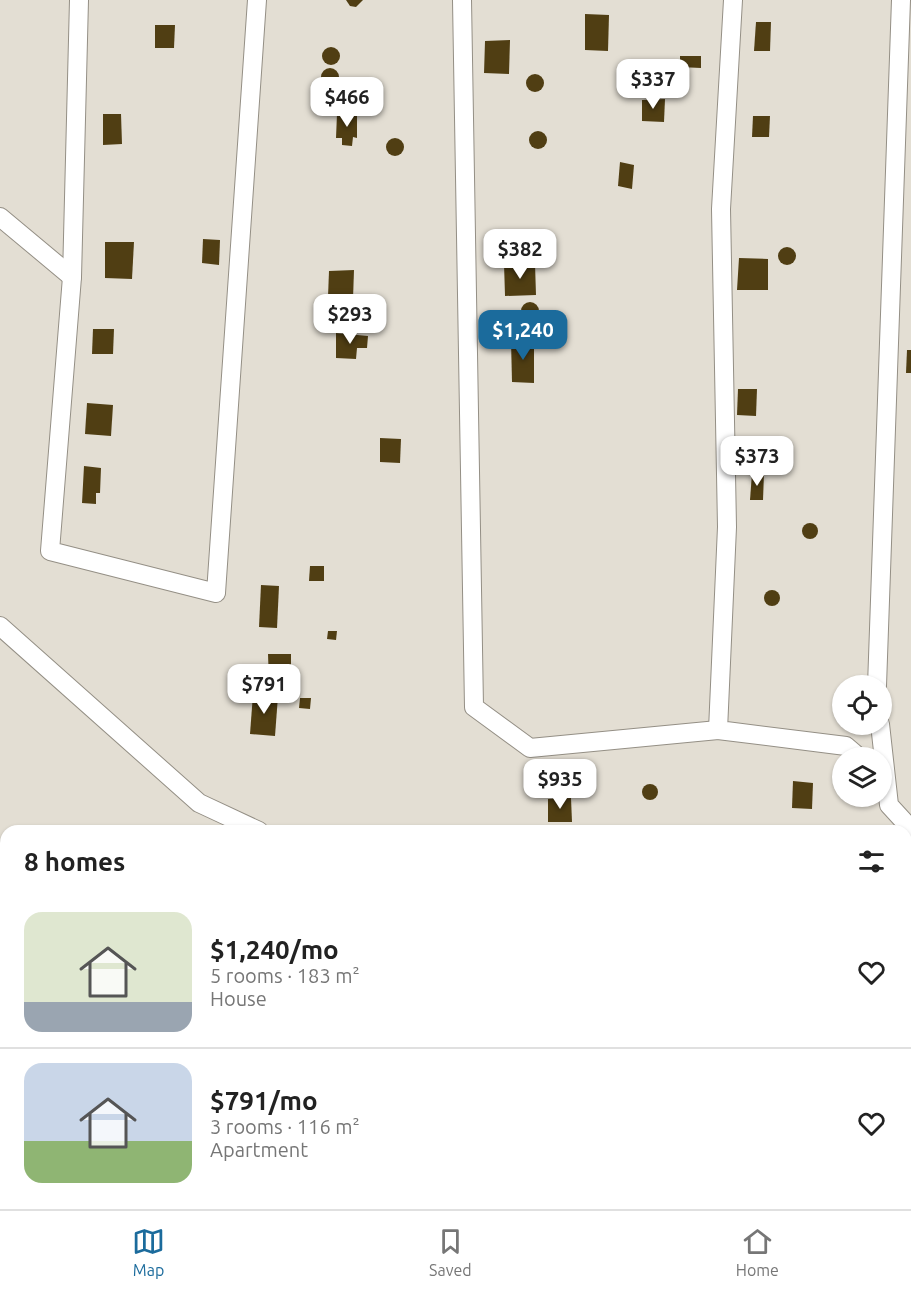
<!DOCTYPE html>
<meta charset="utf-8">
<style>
body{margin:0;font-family:Ubuntu,sans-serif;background:#f2f2f2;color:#222;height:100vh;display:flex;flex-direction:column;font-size:22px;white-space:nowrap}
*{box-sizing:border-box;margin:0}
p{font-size:20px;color:#767676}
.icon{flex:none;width:33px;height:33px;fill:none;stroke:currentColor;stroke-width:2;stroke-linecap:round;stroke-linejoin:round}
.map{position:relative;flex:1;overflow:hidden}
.details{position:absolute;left:0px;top:825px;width:912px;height:384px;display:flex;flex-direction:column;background:#fff;border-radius:18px 18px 0 0;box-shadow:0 2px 4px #0004}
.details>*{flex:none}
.buttons{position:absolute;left:832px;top:675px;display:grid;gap:12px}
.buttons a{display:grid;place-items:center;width:60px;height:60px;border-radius:50%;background:#fff;box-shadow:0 2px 4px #0004;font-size:30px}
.price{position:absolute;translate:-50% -51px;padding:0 14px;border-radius:12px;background:#fff;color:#222;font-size:20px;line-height:39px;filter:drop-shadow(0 2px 3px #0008)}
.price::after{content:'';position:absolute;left:50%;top:36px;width:18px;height:14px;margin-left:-9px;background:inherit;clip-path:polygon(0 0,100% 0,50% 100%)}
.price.selected{background:#1b6b9c;color:#fff}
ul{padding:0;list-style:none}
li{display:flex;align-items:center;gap:18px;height:150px;padding:0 24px}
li+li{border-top:2px solid #e0e0e0}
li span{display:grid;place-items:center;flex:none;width:168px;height:120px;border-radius:18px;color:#555}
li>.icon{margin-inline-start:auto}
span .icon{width:72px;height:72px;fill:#fffc;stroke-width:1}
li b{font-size:26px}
h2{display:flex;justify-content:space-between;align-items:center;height:72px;padding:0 24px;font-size:26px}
.menu{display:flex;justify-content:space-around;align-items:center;height:84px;border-top:2px solid #e0e0e0;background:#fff;font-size:16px;color:#767676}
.menu a{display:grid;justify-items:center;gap:3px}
.menu .selected{color:#1b6b9c}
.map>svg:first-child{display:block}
</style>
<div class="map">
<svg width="911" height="1209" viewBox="0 0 911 1209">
<rect width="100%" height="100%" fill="#e3ded3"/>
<g fill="#503e13">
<path d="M 346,0 L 363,0 L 356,7 L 350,6 Z"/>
<path d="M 585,14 L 609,15 L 608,51 L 585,50 Z"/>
<path d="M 756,22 L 771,22 L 770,51 L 754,51 Z"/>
<path d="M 155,25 L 175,25 L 174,48 L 155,48 Z"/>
<path d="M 510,40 L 509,74 L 484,73 L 485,41 Z"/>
<circle cx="331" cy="56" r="9"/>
<path d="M 680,56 L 701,56 L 701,68 L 680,67 Z"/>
<circle cx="330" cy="77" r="9"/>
<circle cx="535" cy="83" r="9"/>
<path d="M 665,99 L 664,122 L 642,121 L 642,100 Z"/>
<path d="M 103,114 L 121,114 L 122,144 L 103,145 Z"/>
<path d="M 337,114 L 357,114 L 357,138 L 353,137 L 352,146 L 342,145 L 342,138 L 336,138 Z"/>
<path d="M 753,116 L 770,116 L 769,137 L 752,137 Z"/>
<circle cx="538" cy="140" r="9"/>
<circle cx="395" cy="147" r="9"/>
<path d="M 620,162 L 634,165 L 632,189 L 618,186 Z"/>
<path d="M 203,239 L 220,240 L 219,265 L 202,263 Z"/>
<path d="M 105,242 L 134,242 L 132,279 L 105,278 Z"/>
<circle cx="787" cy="256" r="9"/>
<path d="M 739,258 L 768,259 L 768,290 L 737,290 Z"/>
<path d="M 504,264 L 535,264 L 536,295 L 505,296 Z"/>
<path d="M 354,270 L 353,299 L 328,297 L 329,271 Z"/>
<circle cx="530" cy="311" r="9"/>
<path d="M 93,329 L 114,329 L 113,354 L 92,354 Z"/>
<path d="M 336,333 L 368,336 L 367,348 L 357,348 L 356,359 L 336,358 Z"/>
<path d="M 534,339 L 534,383 L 512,382 L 511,340 Z"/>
<path d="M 907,350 L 911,350 L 911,373 L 906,373 Z"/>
<path d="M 738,389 L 757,389 L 756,416 L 737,415 Z"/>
<path d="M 87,403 L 113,405 L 111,436 L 85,434 Z"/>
<path d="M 380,438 L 401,439 L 400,463 L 380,462 Z"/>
<path d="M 84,466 L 101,468 L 100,493 L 96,493 L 96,504 L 82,503 Z"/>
<path d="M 752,473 L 764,473 L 763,500 L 750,500 Z"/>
<circle cx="810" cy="531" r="8"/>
<path d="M 310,566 L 324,566 L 324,581 L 309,581 Z"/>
<path d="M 261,585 L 279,586 L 277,628 L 259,627 Z"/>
<circle cx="772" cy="598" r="8"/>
<path d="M 328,631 L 337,631 L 336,640 L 327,639 Z"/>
<path d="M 268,654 L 291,654 L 291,682 L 269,682 Z"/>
<path d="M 253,694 L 278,696 L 275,736 L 250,734 Z"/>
<path d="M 300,698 L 311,698 L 310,709 L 299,708 Z"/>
<path d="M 793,781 L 813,783 L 812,809 L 792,808 Z"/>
<circle cx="650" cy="792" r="8"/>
<path d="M 571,798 L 572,822 L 548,822 L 548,799 Z"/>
<path d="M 638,825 L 657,827 L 656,831 L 637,831 Z"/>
</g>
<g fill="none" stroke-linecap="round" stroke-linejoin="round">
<defs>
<g id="street">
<path d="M 79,0 L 72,277 L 50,551 L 216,593 L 257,0"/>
<path d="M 462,0 L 474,707 L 530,748 L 718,730"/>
<path d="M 733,0 L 721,209 L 727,527 L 718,730 L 846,746 L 860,758"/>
<path d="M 0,217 L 72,277"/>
<path d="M 0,626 L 199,803 L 259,831"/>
<path d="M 877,686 L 901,0"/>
<path d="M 880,724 L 889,805 L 911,829"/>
<path d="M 906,1008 L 911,1009"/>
</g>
</defs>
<use href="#street" stroke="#948f85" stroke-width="20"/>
<use href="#street" stroke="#fff" stroke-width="18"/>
</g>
</svg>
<div class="buttons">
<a><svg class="icon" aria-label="locate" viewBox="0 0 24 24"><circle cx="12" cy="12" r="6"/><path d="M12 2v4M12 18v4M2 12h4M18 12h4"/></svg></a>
<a><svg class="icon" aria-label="layers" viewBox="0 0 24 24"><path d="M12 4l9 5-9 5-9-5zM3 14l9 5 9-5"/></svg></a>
</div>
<b class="price" style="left:653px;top:110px">$337</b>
<b class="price" style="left:347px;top:128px">$466</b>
<b class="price" style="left:520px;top:280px">$382</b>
<b class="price" style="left:350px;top:345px">$293</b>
<b class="price selected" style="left:523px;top:361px">$1,240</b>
<b class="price" style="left:757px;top:487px">$373</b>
<b class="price" style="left:264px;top:715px">$791</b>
<b class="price" style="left:560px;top:810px">$935</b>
<section class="details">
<h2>8 homes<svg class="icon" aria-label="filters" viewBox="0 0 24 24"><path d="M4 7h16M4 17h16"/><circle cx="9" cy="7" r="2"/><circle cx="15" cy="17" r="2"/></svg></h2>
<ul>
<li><span style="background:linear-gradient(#dfe7d0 75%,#9aa5b1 0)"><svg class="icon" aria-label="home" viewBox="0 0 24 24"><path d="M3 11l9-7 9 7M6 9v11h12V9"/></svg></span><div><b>$1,240/mo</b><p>5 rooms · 183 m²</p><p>House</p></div><svg class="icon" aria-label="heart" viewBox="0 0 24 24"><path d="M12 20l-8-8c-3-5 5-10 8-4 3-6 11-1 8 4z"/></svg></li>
<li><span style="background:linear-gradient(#c9d6e8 65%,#8fb573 0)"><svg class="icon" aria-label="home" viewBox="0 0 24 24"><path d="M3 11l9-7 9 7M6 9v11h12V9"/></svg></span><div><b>$791/mo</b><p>3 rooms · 116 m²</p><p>Apartment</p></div><svg class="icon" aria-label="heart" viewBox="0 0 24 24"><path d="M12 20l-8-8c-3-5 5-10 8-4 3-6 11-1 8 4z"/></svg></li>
</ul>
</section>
</div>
<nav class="menu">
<a class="selected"><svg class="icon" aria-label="map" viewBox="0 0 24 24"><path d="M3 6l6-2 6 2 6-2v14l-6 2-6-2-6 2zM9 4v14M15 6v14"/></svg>Map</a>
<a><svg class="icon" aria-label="saved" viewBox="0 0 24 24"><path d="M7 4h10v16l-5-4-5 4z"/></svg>Saved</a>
<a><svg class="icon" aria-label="home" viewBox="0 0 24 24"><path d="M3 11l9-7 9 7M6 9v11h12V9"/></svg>Home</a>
</nav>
